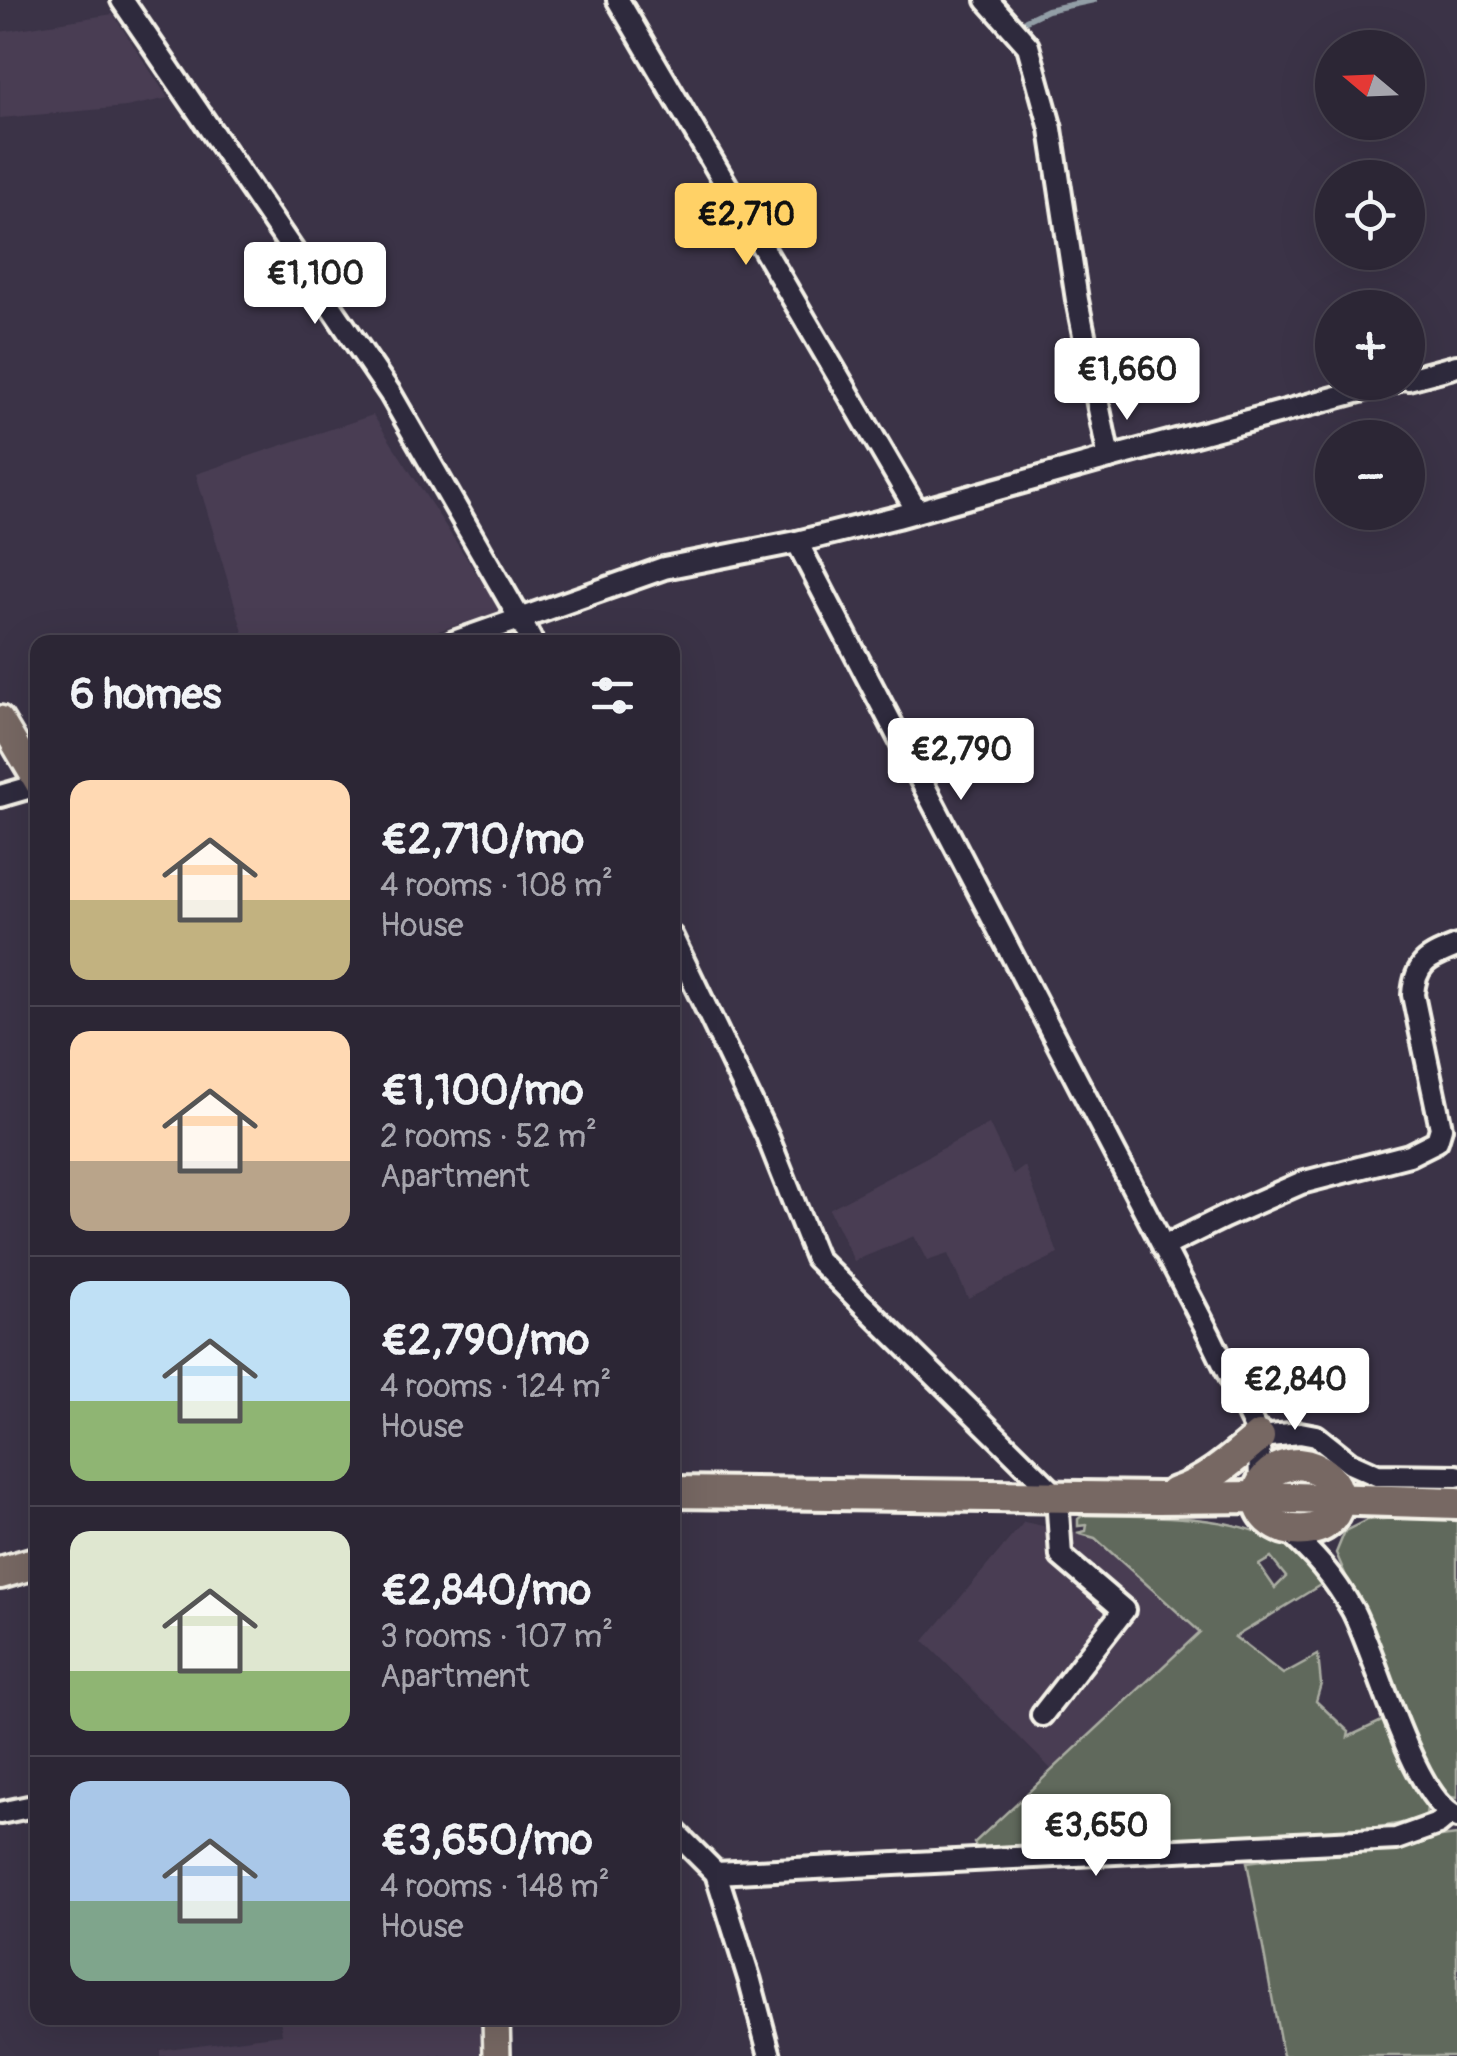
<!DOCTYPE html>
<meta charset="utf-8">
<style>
body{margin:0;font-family:Pangolin,sans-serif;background:#342e3d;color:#f1f3f6;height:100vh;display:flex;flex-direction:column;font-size:38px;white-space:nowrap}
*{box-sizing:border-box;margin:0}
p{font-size:32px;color:#a6a5ad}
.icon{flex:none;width:55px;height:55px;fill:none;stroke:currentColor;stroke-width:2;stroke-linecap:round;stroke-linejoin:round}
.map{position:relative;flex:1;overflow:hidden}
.drawer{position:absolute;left:30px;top:635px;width:650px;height:1390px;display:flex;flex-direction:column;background:#2c2635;border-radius:20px;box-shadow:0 10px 40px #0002,0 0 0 2px #484350}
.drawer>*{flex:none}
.needle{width:65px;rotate:289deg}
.fabs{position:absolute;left:1315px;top:30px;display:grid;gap:20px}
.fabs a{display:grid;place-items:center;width:110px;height:110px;border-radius:50%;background:#2c2635;box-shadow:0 10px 40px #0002,0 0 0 2px #484350;font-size:50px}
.price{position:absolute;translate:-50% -85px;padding:0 22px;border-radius:10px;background:#fff;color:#222;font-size:32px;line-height:65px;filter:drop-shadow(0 2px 5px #0008)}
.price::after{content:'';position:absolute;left:50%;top:60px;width:30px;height:22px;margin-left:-15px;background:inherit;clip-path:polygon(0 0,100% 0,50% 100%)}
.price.current{background:#ffd166;color:#111}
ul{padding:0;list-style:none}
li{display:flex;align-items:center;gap:30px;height:250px;padding:0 40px}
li+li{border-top:2px solid #484350}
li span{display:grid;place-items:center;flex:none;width:280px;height:200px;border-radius:20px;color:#555}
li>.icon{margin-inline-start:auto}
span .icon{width:120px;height:120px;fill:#fffc;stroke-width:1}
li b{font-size:42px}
h2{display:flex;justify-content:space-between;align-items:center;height:120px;padding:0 40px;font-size:42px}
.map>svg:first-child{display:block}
</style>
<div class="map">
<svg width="1457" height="2056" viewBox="0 0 1457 2056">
<rect width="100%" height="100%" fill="#3b3347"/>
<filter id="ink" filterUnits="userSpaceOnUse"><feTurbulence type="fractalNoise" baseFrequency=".01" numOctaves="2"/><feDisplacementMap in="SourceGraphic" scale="20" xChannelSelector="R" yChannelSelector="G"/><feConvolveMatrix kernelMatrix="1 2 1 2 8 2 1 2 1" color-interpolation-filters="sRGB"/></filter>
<g filter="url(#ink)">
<g fill="#493e53">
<path d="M 113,14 L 168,98 L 126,107 L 0,118 L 0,32 Z"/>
<path d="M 373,415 L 501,611 L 403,642 L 246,642 L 196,474 Z"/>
<path d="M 989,1124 L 1013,1175 L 1025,1166 L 1058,1254 L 968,1298 L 948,1254 L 927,1261 L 914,1236 L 854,1261 L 829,1209 Z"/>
<path d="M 1024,1522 L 1095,1537 L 1201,1632 L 1052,1770 L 924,1641 Z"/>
<path d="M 280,2018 L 480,2018 L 480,2056 L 160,2056 L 160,2050 L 282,2034 Z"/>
</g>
<g fill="#60695c" stroke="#aaada2" stroke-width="2.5" fill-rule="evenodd">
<path d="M 1083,1515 C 1144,1517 1239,1511 1290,1549 C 1303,1559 1312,1572 1322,1584 L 1235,1637 L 1283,1674 L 1318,1655 L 1321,1684 L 1316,1701 L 1349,1732 L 1348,1737 L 1386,1719 L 1427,1808 L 1426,1814 C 1407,1827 1354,1829 1329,1831 C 1212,1841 1095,1845 978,1850 L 974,1843 L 1200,1632 L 1095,1538 L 1077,1533 L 1086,1531 L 1087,1525 L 1078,1526 L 1078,1519 ZM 1271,1558 L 1286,1577 L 1275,1588 L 1259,1565 Z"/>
<path d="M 1429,1516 L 1437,1519 L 1457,1518 L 1457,1798 L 1445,1796 L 1435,1783 L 1336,1553 L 1345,1531 L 1367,1520 Z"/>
<path d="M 1457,1835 L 1457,2056 L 1283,2056 L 1247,1862 Z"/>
</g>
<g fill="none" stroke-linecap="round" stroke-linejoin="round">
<path stroke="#929ea6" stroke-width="6" d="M 1026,20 L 1047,10 L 1094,0"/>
<defs>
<g id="minor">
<path d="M 122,0 L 390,393 L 520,619 L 532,642"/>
<path d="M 618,0 L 917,511"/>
<path d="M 1408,379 L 1457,366"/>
<path d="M 1109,458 L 1394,382"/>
<path d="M 797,542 L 897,517 L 1109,458 L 1077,300 L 1051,129 L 1028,46 L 987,0"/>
<path d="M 454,642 L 664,568 L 797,542 L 1210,1336 L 1259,1437 L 1260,1485"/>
<path d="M 0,796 L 38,785"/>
<path d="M 672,937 L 767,1135 L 816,1258 L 1057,1496 L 1061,1556 L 1124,1610 L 1042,1715"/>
<path d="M 1163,1247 L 1224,1217 L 1301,1183 L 1409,1155 L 1437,1141 L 1441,1128 L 1413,995 C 1415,962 1429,957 1457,946"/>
<path d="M 1259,1437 L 1300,1433 L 1316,1436 L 1350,1463 L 1377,1475 L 1457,1476"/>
<path d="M 1284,1528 C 1314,1554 1334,1577 1353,1611 C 1377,1657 1413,1799 1457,1817"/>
<path d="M 0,1813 L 38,1805"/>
<path d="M 672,1829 L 716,1873 L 750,1981 L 770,2056"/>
<path d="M 716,1873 L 1396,1839 L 1438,1824 L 1450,1814"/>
</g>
<g id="major">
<path d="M 0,719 L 38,783"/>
<path d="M 496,2018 L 497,2056"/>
</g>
<g id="highway">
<path d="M 1298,1464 C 1348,1469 1351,1526 1306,1530 C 1251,1536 1239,1467 1298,1464 Z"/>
<path d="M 672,1492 L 1158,1498 L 1259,1497 L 1457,1503"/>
<path d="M 1175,1493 C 1208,1482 1233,1459 1259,1437"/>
<path d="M 0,1573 L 38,1562"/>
</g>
</defs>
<use href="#minor" stroke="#f4f1e8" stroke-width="28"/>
<use href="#major" stroke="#f4f1e8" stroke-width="32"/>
<use href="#highway" stroke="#f4f1e8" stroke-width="38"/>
<use href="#minor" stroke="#2f2a3d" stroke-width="20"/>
<use href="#major" stroke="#776864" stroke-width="25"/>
<use href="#highway" stroke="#776864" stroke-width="30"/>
</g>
</g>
</svg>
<div class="fabs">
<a><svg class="needle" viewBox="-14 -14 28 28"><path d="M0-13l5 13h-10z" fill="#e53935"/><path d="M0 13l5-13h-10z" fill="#a6a5ad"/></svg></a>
<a><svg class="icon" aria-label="locate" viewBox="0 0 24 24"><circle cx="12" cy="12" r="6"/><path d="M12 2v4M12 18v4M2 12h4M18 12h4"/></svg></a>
<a>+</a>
<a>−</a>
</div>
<b class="price current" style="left:746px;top:268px">€2,710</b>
<b class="price" style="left:315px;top:327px">€1,100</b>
<b class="price" style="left:1127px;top:423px">€1,660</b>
<b class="price" style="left:961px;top:803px">€2,790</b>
<b class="price" style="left:1295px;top:1433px">€2,840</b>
<b class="price" style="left:1096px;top:1879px">€3,650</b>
<section class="drawer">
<h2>6 homes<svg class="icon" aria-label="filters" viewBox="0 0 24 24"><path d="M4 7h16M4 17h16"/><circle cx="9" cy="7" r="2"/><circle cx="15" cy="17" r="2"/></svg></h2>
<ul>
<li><span style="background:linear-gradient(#ffd9b3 60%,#c2b280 0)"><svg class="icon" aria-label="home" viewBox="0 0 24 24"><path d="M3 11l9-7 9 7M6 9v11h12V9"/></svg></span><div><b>€2,710/mo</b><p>4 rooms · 108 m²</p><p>House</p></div></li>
<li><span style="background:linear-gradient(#ffd9b3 65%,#b9a48a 0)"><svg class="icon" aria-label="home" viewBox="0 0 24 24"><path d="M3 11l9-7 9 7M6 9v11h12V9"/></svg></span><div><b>€1,100/mo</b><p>2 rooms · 52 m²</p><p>Apartment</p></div></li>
<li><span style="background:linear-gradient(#bfe0f5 60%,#8fb573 0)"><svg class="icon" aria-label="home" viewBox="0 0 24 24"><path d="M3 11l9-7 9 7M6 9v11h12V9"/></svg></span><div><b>€2,790/mo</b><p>4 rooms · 124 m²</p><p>House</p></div></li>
<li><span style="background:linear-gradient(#dfe7d0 70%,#8fb573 0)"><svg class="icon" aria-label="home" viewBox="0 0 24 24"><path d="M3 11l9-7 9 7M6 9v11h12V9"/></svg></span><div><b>€2,840/mo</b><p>3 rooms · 107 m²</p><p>Apartment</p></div></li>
<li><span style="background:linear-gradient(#a9c7e8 60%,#7fa58c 0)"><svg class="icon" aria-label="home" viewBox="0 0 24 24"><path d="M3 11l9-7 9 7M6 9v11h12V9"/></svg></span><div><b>€3,650/mo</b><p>4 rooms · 148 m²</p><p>House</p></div></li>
</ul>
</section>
</div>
